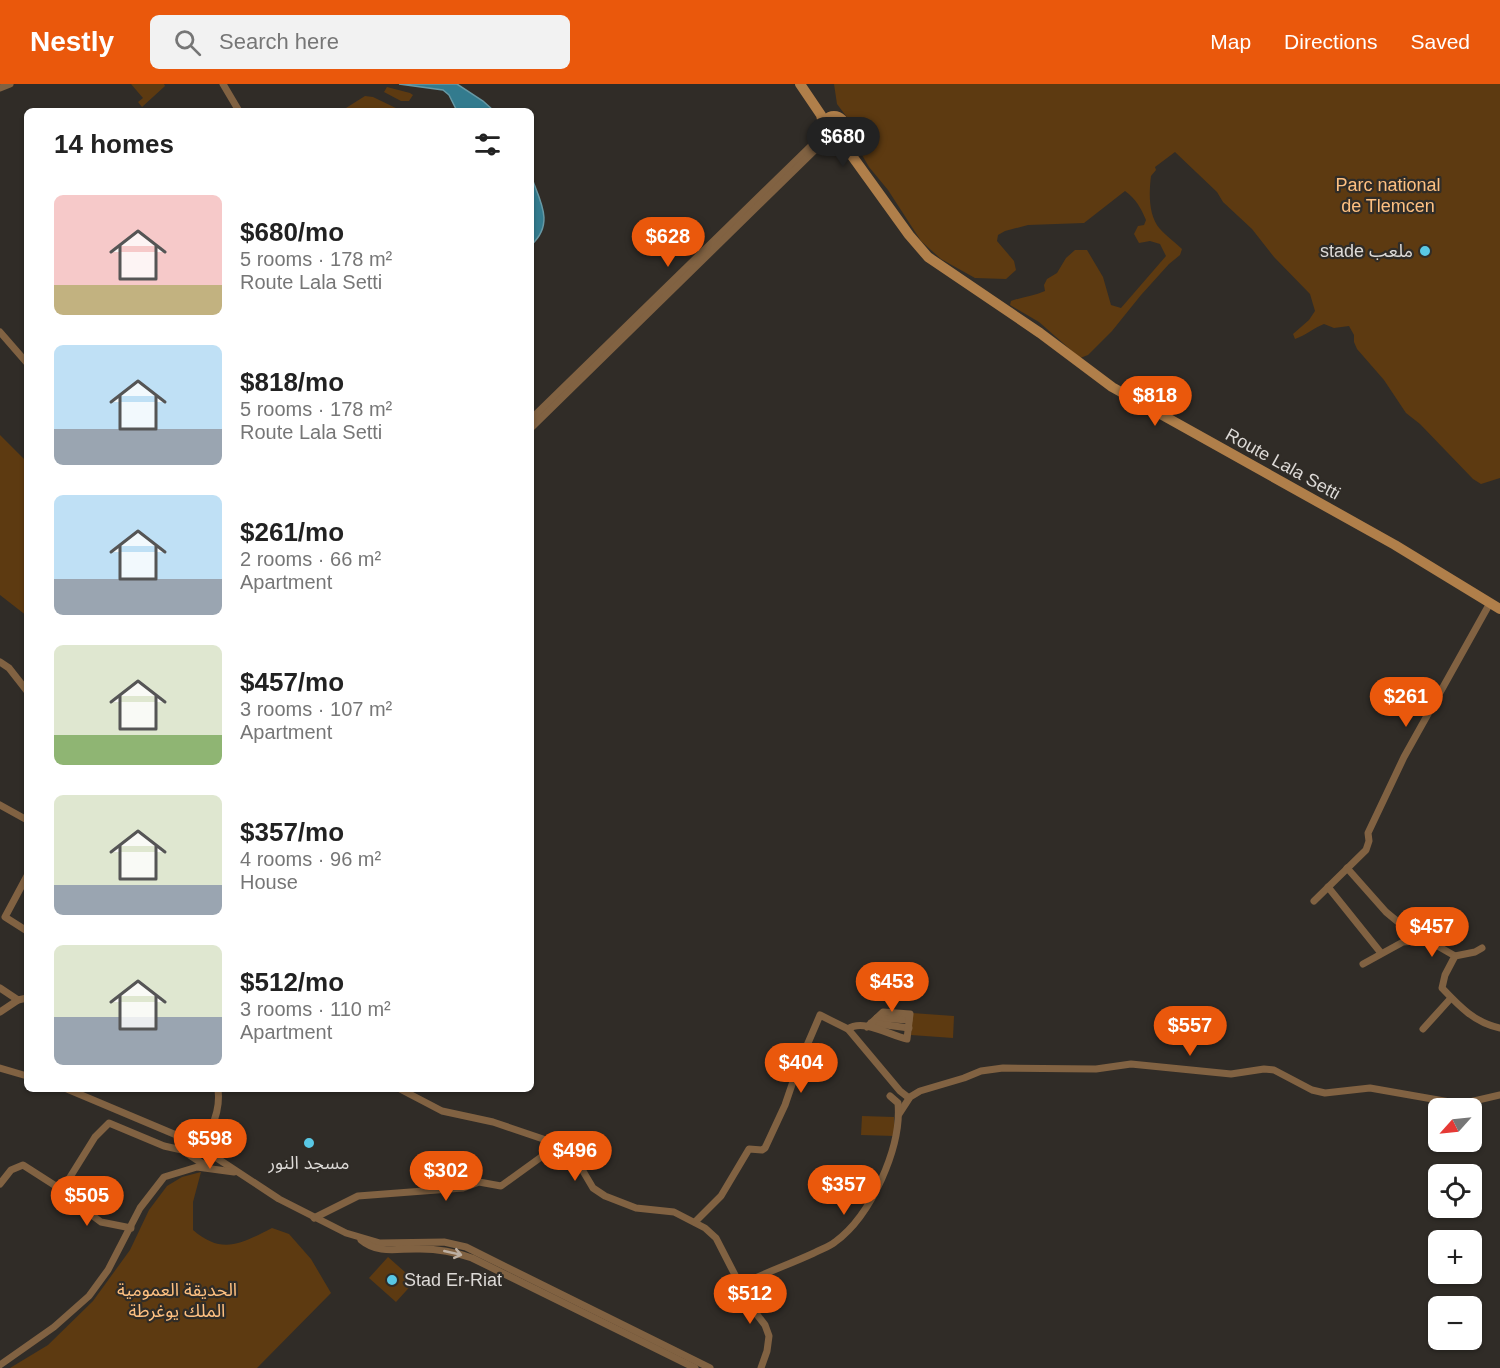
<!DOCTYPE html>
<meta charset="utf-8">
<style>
body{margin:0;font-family:Arial,"Noto Sans Arabic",sans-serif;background:#f2f2f2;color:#222;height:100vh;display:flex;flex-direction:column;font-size:22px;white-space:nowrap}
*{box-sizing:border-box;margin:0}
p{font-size:20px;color:#767676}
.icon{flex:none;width:33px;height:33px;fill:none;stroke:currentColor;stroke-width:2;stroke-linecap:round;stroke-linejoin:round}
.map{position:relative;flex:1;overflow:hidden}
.drawer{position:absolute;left:24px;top:24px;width:510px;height:984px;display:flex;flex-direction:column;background:#fff;border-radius:9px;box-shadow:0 2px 4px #0004}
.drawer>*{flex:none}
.needle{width:39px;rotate:243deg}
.buttons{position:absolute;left:1428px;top:1014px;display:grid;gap:12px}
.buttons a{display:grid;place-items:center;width:54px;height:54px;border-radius:9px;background:#fff;box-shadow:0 2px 4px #0004;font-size:30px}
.price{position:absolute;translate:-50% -51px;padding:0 14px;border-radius:21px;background:#ea580c;color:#fff;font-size:20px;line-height:39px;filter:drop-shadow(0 2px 3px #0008)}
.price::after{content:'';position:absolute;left:50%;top:36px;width:18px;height:14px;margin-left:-9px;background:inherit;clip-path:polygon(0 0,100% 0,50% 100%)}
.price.current{background:#222;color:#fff}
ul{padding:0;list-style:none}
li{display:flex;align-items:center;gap:18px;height:150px;padding:0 30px}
li span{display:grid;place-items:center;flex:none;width:168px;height:120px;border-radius:9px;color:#555}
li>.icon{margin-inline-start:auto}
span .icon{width:72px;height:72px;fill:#fffc;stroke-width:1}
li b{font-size:26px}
h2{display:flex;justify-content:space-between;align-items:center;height:72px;padding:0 30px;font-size:26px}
header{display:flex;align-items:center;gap:36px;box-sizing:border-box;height:84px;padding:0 30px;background:#ea580c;color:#fff}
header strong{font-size:28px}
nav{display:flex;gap:33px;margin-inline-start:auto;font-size:21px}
.search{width:420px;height:54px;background:#f2f2f2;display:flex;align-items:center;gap:15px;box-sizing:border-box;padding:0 21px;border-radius:9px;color:#767676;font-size:22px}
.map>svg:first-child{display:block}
</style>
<header>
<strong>Nestly</strong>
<div class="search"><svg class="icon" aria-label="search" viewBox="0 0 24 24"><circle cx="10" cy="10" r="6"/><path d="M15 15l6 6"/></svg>Search here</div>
<nav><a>Map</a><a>Directions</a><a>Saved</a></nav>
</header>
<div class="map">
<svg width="1500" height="1284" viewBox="0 0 1500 1284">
<rect width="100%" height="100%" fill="#302c27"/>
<g fill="#5d3a11">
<path d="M 131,0 L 164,0 L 165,2 L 142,23 L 138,18 L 143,14 Z"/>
<path d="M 834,0 L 1500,0 L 1500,394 L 1481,400 L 1473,395 L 1420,340 L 1406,329 L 1384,296 L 1357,265 L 1354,258 L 1354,251 L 1349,242 L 1334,244 L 1324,240 C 1313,244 1307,251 1295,255 L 1293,250 L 1309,236 L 1315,227 L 1310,210 L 1274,173 L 1252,145 L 1223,118 L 1217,108 L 1175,68 L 1155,83 L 1156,86 L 1151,92 C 1149,109 1148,131 1160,145 C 1166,152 1175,158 1182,165 L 1180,171 L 1169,180 L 1141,211 L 1112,247 L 1088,271 L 1080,274 L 1039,238 L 1010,221 L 1011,217 C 1022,213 1034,212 1045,207 L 1044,201 L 1047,195 L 1057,189 L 1066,174 L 1075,166 L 1087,166 L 1103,193 L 1111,221 L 1121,224 L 1166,172 L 1160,160 L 1150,157 L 1139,159 L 1134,150 L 1138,142 L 1144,141 L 1146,136 C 1141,124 1136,115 1125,107 L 1084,139 L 1028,141 L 1005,147 L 998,151 L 997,157 L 1014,177 L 1016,186 L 1006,195 L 975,194 L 941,175 L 921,157 L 888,106 L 869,83 L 851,52 L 849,36 L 837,20 Z"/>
<path d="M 387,3 L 410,9 L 413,11 L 409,17 L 401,17 L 384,8 Z"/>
<path d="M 365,12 L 373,13 L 402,27 L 345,27 L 346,24 Z"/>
<path d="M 0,351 L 27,378 L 27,532 L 0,511 Z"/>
<path d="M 912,929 L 954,932 L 953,954 L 911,951 Z"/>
<path d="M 862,1032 L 894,1033 L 894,1052 L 861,1051 Z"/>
<path d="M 201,1088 L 193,1118 L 193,1146 C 222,1171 241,1160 272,1144 L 289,1150 L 311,1175 L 331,1209 L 257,1284 L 10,1284 L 48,1261 L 93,1217 L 130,1166 L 149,1126 L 167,1102 L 182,1093 Z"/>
<path d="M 388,1173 L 415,1197 L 396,1218 L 369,1194 Z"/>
</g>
<g fill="#337b8e" stroke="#6698a4" stroke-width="1.5">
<path d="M 399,0 L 457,0 L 483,17 L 494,27 L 457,27 L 449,11 L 443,6 Z"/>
<path d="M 531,92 C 540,117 555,140 531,161 Z"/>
</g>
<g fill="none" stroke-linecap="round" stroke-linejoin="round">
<g stroke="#816242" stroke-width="7">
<path d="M 223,0 L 239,27"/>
<path d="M 0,4 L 10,0"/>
<path d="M 0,248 L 27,279"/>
<path d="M 531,335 L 814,59 L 823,43"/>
<path d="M 531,344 L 815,66 L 833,53"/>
<path d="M 0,578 L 9,584 L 27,607"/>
<path d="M 0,721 L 27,736"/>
<path d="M 1347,784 L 1386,828 L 1403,842 L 1455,872 L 1445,891 L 1442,904 C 1459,922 1475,939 1500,944"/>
<path d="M 27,792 L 5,833 L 27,847"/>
<path d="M 1328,803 L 1381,869"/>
<path d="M 1314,817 L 1366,766 L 1369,757 L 1368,749 L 1404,673 L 1490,519"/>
<path d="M 1455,872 L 1475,868 L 1482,864"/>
<path d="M 1363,880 L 1403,858 L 1426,856"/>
<path d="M 0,904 L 18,916"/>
<path d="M 0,928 L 18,916 L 27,914"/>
<path d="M 877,934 L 909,936"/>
<path d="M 871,939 L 909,944"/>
<path d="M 848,945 C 863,934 891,952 907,955 L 910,930 L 883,928 L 867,943"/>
<path d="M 1423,945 L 1451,914"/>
<path d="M 0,984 L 27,992"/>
<path d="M 67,1005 L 181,1053 L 203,1065 L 279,1115 L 346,1149 L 380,1159 L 444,1158 L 466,1163 L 710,1284"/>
<path d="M 400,1005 L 442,1027 L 493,1038 L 546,1056 L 580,1082 L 593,1104 L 605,1112 L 636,1124 L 674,1128 L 705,1144 L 716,1154 L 752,1224 L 765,1241 L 769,1252 L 767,1267 L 761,1284"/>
<path d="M 899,1030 L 910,1013 L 920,1007 L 964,994 L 981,987 L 1003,984 L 1096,985 L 1131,980 L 1231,990 L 1264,985 L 1274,986 L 1312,1006 L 1325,1009 L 1370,1004 L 1461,1020 L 1500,1011"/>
<path d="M 201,1064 C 211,1046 221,1027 218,1005"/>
<path d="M 0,1100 L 11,1086 L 23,1081 L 62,1106 L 95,1053 L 109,1039 L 164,1062 L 182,1066 L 206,1082"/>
<path d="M 62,1106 L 70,1115 L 101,1138 L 131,1144"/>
<path d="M 314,1134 L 358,1112 L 463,1104 L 479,1098 L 501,1102 L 555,1063"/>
<path d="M 695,1138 L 721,1112 L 749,1065 L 762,1066 L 765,1064 L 785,1021 L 799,980 L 820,931 L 848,945 L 900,1007 L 909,1014"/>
<path d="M 361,1156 C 379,1171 399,1164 420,1165 C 439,1165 455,1168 472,1174 L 695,1284"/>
<path d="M 742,1200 C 765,1189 790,1180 814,1169 C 821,1165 829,1163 835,1158 C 871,1132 902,1063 898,1019 L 890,1012"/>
<path d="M 0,1281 L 54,1243 L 89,1212 L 108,1186 L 140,1124 L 164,1093 L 197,1083 L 234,1088"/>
</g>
<g stroke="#b07f4a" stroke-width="10">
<path d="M 800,0 L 821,31 L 823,40"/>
<circle cx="834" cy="43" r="11"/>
<path d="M 834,54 L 847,65 L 909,151 L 928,173 L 1040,249 L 1112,303 L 1395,461 L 1500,525"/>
</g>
</g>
<defs><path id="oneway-shaft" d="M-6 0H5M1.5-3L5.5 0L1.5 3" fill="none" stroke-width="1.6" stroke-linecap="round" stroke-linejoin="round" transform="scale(1.5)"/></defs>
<use stroke="#bdb0a3" href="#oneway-shaft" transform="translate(453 1169) rotate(13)"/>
<g fill="#59c8e5" stroke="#302c27" stroke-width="2">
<circle cx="1425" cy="167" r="6"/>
<circle cx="309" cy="1059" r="6"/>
<circle cx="392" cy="1196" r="6"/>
</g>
<g text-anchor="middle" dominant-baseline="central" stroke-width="4.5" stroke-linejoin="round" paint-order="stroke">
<g font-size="18" fill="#fec081" stroke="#302c27">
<text x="1388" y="101">Parc national<tspan x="1388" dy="21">de Tlemcen</tspan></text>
<text x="177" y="1206">الحديقة العمومية<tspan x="177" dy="21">الملك يوغرطة</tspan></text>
</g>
<g font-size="18" fill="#dddad7" stroke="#302c27" text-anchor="end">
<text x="1413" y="167">stade ملعب</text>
<text x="309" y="1079" text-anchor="middle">مسجد النور</text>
<text x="404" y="1196" text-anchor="start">Stad Er-Riat</text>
</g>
<g font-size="18" fill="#dddad7" stroke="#302c27">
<text transform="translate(1283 380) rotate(29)">Route Lala Setti</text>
</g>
</g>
</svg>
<div class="buttons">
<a><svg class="needle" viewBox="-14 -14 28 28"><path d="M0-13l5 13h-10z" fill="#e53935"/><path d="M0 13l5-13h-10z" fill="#767676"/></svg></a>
<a><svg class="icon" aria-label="locate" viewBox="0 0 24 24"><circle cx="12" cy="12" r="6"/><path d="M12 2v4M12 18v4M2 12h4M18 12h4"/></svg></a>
<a>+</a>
<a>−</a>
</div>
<b class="price current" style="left:843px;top:84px">$680</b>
<b class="price" style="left:668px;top:184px">$628</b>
<b class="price" style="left:1155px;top:343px">$818</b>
<b class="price" style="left:1406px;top:644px">$261</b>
<b class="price" style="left:1432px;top:874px">$457</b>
<b class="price" style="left:892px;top:929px">$453</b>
<b class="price" style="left:1190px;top:973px">$557</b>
<b class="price" style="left:801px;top:1010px">$404</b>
<b class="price" style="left:210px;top:1086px">$598</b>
<b class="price" style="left:575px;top:1098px">$496</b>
<b class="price" style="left:446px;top:1118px">$302</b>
<b class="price" style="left:844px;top:1132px">$357</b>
<b class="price" style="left:87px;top:1143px">$505</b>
<b class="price" style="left:750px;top:1241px">$512</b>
<section class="drawer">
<h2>14 homes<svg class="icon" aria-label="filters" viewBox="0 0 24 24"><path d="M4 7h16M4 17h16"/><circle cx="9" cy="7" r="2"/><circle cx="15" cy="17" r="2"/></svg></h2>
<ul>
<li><span style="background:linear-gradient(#f6c9c9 75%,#c2b280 0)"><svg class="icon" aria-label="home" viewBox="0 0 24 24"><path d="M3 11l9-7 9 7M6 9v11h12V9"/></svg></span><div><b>$680/mo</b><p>5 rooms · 178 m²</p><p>Route Lala Setti</p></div></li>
<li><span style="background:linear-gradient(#bfe0f5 70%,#9aa5b1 0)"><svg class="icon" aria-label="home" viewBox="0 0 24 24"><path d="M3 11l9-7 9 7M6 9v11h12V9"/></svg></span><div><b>$818/mo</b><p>5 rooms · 178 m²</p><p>Route Lala Setti</p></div></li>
<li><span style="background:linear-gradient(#bfe0f5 70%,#9aa5b1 0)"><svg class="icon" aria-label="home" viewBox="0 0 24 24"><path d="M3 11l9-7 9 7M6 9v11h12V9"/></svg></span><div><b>$261/mo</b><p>2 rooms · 66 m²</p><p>Apartment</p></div></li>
<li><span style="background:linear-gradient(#dfe7d0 75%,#8fb573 0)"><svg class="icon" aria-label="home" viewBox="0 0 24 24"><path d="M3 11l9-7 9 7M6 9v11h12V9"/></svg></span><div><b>$457/mo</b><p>3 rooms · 107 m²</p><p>Apartment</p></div></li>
<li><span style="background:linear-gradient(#dfe7d0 75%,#9aa5b1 0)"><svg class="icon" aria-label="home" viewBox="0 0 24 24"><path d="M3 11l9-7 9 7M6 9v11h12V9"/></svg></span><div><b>$357/mo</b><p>4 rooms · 96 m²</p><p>House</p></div></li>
<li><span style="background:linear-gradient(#dfe7d0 60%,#9aa5b1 0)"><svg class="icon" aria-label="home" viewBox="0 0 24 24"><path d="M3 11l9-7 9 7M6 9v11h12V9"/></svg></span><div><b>$512/mo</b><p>3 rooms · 110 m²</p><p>Apartment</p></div></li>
</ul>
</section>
</div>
